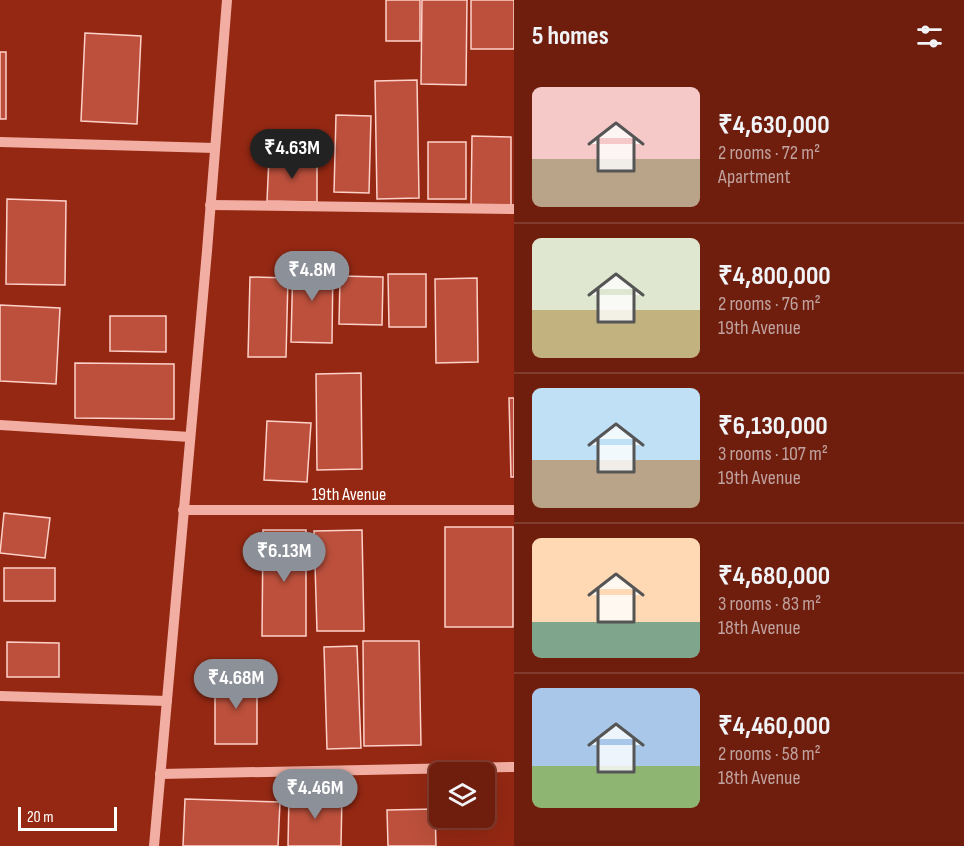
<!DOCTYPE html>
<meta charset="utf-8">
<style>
body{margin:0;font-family:"Sofia Sans Condensed",sans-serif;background:#772b1c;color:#f1f3f6;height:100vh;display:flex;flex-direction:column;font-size:22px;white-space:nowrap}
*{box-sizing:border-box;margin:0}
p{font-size:20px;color:#c0a29e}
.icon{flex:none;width:33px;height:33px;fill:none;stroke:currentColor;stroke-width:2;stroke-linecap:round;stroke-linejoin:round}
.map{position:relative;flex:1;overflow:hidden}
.side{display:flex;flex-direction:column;background:#6f1e0e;width:450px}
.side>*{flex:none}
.buttons{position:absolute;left:429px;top:762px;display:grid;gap:12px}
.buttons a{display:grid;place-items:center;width:66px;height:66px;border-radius:9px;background:#6f1e0e;box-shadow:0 6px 24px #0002,0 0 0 2px #813c2e;font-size:30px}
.scale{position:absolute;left:18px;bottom:15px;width:99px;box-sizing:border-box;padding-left:6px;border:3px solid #fff;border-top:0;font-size:16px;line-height:21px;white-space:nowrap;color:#fff;-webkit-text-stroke:4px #942813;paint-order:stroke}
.price{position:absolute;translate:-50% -51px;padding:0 14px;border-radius:21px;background:#8c9099;color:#fff;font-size:20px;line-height:39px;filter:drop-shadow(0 2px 3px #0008)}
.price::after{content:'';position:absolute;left:50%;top:36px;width:18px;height:14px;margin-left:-9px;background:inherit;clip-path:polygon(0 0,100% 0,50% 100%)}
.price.selected{background:#222;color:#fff}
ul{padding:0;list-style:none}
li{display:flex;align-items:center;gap:18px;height:150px;padding:0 18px}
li+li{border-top:2px solid #813c2e}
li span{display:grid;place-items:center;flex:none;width:168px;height:120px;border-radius:9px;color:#555}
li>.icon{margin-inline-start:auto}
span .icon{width:72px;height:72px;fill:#fffc;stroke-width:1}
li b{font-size:26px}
h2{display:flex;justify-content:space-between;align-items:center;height:72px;padding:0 18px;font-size:26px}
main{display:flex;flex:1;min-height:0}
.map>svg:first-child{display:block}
</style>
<main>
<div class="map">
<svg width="514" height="846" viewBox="0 0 514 846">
<rect width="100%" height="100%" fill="#942813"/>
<g fill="#bc503c" stroke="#fdd1c9" stroke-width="1.5">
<rect x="386" y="0" width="34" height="41"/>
<path d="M 422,0 L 467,0 L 466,85 L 421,84 Z"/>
<rect x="471" y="0" width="43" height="49"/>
<path d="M 85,33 L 141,36 L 137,124 L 81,121 Z"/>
<rect x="0" y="52" width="6" height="67"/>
<path d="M 417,80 L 419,198 L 377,199 L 375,81 Z"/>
<path d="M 336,115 L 371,116 L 369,193 L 334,192 Z"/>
<path d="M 472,136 L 511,137 L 511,206 L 471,206 Z"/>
<rect x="428" y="142" width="38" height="57"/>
<path d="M 269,157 L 317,158 L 317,202 L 267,201 Z"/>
<path d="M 7,199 L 66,201 L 65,285 L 6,284 Z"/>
<path d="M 293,261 L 333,262 L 332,343 L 291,342 Z"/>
<path d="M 388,274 L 426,274 L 426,327 L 389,327 Z"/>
<path d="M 340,276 L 383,277 L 382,325 L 339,324 Z"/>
<path d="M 250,277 L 288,278 L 286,357 L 248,357 Z"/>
<path d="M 477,278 L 478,362 L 436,363 L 435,279 Z"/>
<path d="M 0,305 L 60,308 L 56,384 L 0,381 Z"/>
<path d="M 110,316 L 166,316 L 166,352 L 110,351 Z"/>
<path d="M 75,363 L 174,364 L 174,419 L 75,418 Z"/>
<path d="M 361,373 L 362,469 L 317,470 L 316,374 Z"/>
<path d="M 509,398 L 514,398 L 514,477 L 511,477 Z"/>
<path d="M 267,421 L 311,423 L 307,482 L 264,480 Z"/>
<path d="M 4,513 L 50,518 L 45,558 L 0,553 Z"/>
<rect x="445" y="527" width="68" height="100"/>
<path d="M 263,530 L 306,530 L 306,636 L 262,636 Z"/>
<path d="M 362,530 L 364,631 L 317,631 L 314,531 Z"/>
<rect x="4" y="568" width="51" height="33"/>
<path d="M 363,641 L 419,641 L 421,745 L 364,746 Z"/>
<path d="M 7,642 L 59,643 L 59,677 L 7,677 Z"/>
<path d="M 357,646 L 361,748 L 327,749 L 324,647 Z"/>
<rect x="215" y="675" width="42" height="69"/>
<path d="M 289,793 L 342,793 L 341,846 L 288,846 Z"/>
<path d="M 185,799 L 280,802 L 278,846 L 183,846 Z"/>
<path d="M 435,809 L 436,846 L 388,846 L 387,810 Z"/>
</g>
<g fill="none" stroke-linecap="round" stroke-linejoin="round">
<g stroke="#f2aea2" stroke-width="10">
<path d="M 0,142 L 215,148"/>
<path d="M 210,205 L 514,209"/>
<path d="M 0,425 L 190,437"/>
<path d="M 183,510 L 514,510"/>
<path d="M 0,696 L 167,701"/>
<path d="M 160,774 L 514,767"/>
<path d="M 154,846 L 207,251 L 227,0"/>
</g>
</g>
<g text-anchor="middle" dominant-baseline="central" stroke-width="6" stroke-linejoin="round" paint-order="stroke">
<g font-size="18" fill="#fff" stroke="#942813">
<text x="349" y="494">19th Avenue</text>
</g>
</g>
</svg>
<div class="buttons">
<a><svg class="icon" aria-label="layers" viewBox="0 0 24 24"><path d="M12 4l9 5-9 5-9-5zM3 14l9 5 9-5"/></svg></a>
</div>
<div class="scale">20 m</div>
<b class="price selected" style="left:292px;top:180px">₹4.63M</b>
<b class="price" style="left:312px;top:302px">₹4.8M</b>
<b class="price" style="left:284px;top:583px">₹6.13M</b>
<b class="price" style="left:236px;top:710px">₹4.68M</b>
<b class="price" style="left:315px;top:820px">₹4.46M</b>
</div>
<section class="side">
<h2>5 homes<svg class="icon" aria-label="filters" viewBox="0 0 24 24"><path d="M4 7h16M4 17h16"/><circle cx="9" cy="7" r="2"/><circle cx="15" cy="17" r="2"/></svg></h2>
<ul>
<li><span style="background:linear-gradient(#f6c9c9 60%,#b9a48a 0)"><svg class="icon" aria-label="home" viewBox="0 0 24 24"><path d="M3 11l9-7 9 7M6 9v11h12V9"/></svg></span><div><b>₹4,630,000</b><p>2 rooms · 72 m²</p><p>Apartment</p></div></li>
<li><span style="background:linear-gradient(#dfe7d0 60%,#c2b280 0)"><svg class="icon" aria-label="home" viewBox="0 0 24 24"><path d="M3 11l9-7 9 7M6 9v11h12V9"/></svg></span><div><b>₹4,800,000</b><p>2 rooms · 76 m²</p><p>19th Avenue</p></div></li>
<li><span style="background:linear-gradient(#bfe0f5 60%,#b9a48a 0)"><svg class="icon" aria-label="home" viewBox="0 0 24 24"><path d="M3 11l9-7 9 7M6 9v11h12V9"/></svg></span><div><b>₹6,130,000</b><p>3 rooms · 107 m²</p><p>19th Avenue</p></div></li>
<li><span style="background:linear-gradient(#ffd9b3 70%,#7fa58c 0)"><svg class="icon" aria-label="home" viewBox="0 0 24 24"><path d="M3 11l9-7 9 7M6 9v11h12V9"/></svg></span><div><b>₹4,680,000</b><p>3 rooms · 83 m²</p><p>18th Avenue</p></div></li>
<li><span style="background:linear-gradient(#a9c7e8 65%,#8fb573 0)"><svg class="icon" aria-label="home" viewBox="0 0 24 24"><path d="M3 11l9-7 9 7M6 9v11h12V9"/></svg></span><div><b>₹4,460,000</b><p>2 rooms · 58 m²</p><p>18th Avenue</p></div></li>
</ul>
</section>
</main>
